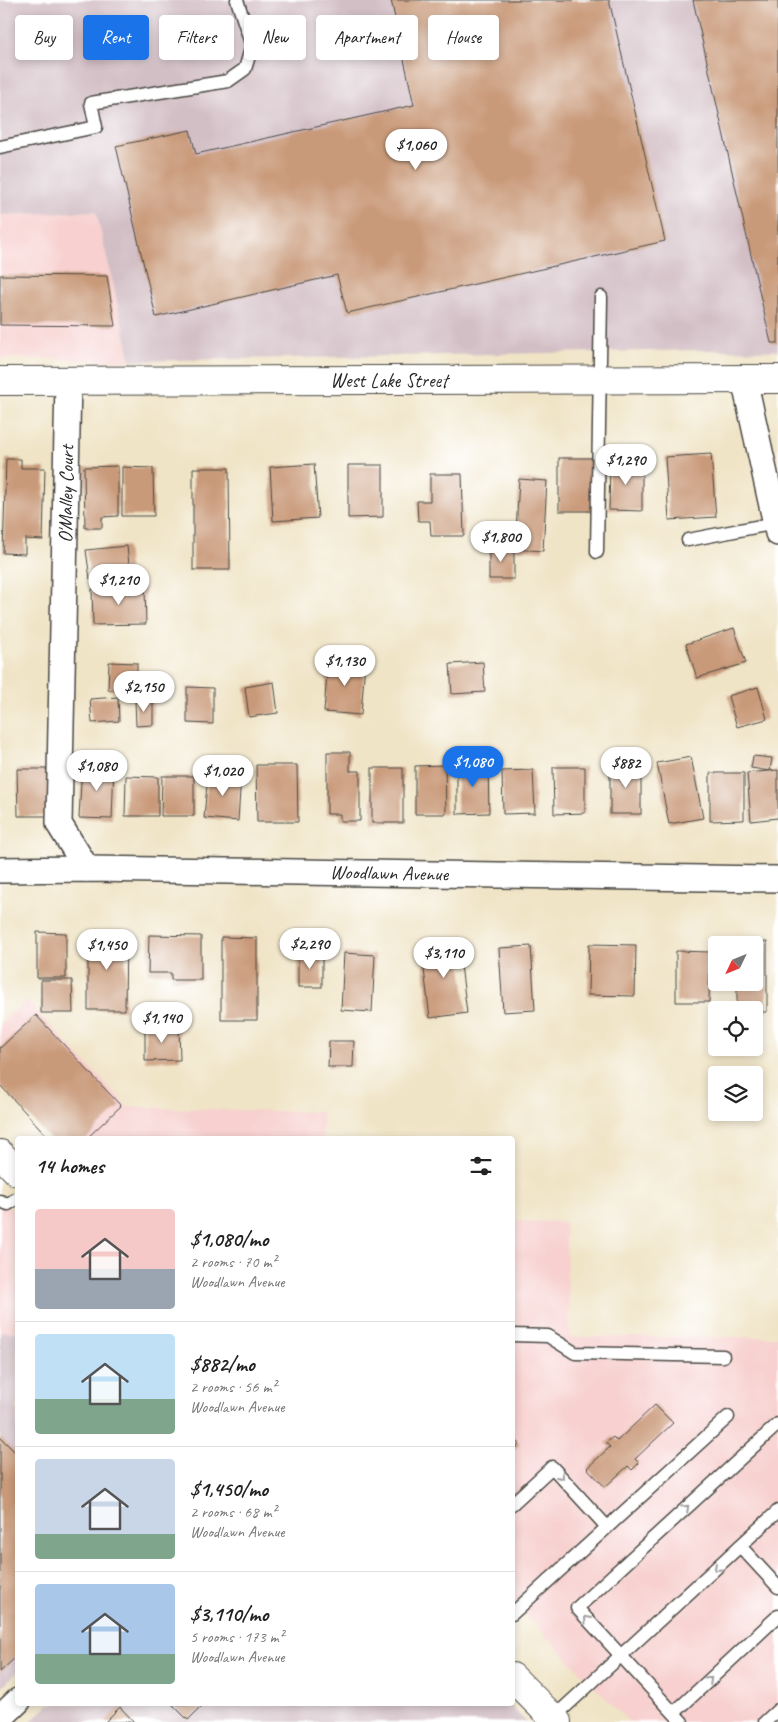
<!DOCTYPE html>
<meta charset="utf-8">
<style>
body{margin:0;font-family:Caveat,sans-serif;background:#f2f2f2;color:#222;height:100vh;display:flex;flex-direction:column;font-size:19px;white-space:nowrap}
*{box-sizing:border-box;margin:0}
p{font-size:16px;color:#767676}
.icon{flex:none;width:28px;height:28px;fill:none;stroke:currentColor;stroke-width:2;stroke-linecap:round;stroke-linejoin:round}
.map{position:relative;flex:1;overflow:hidden}
.panel{position:absolute;left:15px;top:1136px;width:500px;height:570px;display:flex;flex-direction:column;background:#fff;border-radius:5px;box-shadow:0 2px 8px #0003}
.panel>*{flex:none}
.banner{position:absolute;left:15px;top:15px;width:500px;height:45px;display:flex;gap:10px}
.needle{width:32px;rotate:227deg}
.tools{position:absolute;left:708px;top:936px;display:grid;gap:10px}
.tools a{display:grid;place-items:center;width:55px;height:55px;border-radius:5px;background:#fff;box-shadow:0 2px 8px #0003;font-size:25px}
.price{position:absolute;translate:-50% -42px;padding:0 11px;border-radius:18px;background:#fff;color:#222;font-size:16px;line-height:32px;filter:drop-shadow(0 1px 2px #0008)}
.price::after{content:'';position:absolute;left:50%;top:30px;width:15px;height:11px;margin-left:-8px;background:inherit;clip-path:polygon(0 0,100% 0,50% 100%)}
.price.current{background:#1a73e8;color:#fff}
ul{padding:0;list-style:none}
li{display:flex;align-items:center;gap:15px;height:125px;padding:0 20px}
li+li{border-top:1px solid #e0e0e0}
li span{display:grid;place-items:center;flex:none;width:140px;height:100px;border-radius:5px;color:#555}
li>.icon{margin-inline-start:auto}
span .icon{width:60px;height:60px;fill:#fffc;stroke-width:1}
li b{font-size:21px}
h2{display:flex;justify-content:space-between;align-items:center;height:60px;padding:0 20px;font-size:21px}
.pill{padding:0 18px;border-radius:5px;background:#fff;box-shadow:0 2px 8px #0003;font-size:18px;line-height:45px}
.pill.current{background:#1a73e8;color:#fff}
.map>svg:first-child{display:block}
</style>
<div class="map">
<svg width="778" height="1722" viewBox="0 0 778 1722">
<rect width="100%" height="100%" fill="#fff"/>
<filter id="ink" filterUnits="userSpaceOnUse"><feTurbulence type="fractalNoise" baseFrequency=".02" numOctaves="2"/><feDisplacementMap in="SourceGraphic" scale="10" xChannelSelector="R" yChannelSelector="G"/><feConvolveMatrix kernelMatrix="1 2 1 2 8 2 1 2 1" color-interpolation-filters="sRGB"/></filter>
<filter id="wash" filterUnits="userSpaceOnUse"><feTurbulence type="fractalNoise" baseFrequency=".0096" numOctaves="4" result="noise"/><feDisplacementMap in="SourceGraphic" scale="20" xChannelSelector="R" yChannelSelector="G"/><feGaussianBlur stdDeviation="1.12" result="paint"/><feColorMatrix in="noise" values="0 0 0 0 0 0 0 0 0 0 0 0 0 0 0 0 0 1.4 0 .05"/><feComposite in="paint" operator="in"/></filter>
<g filter="url(#wash)">
<rect width="100%" height="100%" fill="#f0e4c6"/>
<g fill="#f7d0cf">
<path d="M 96,211 L 131,361 L 0,358 L 0,215 Z"/>
<path d="M 26,1000 L 128,1107 L 322,1112 L 323,1139 L 54,1139 L 0,1085 L 0,1024 Z"/>
<path d="M 0,1197 L 17,1215 L 17,1332 L 0,1332 Z"/>
<path d="M 513,1221 L 565,1222 L 570,1337 L 778,1337 L 778,1722 L 629,1722 L 513,1602 Z"/>
</g>
<g fill="#d2bec5">
<path d="M 0,0 L 778,0 L 778,351 L 705,350 L 131,361 L 96,211 L 0,215 Z"/>
<path d="M 0,1332 L 17,1332 L 18,1672 L 0,1688 Z"/>
<path d="M 50,1704 L 509,1704 L 526,1722 L 30,1722 Z"/>
</g>
<g id="blocks">
<g fill="#c99a79">
<path d="M 391,0 L 609,0 L 665,241 L 347,313 L 337,275 L 156,317 L 116,146 L 190,130 L 196,154 L 414,105 Z"/>
<path d="M 693,0 L 778,0 L 778,343 L 771,343 Z"/>
<path d="M 0,275 L 107,276 L 115,326 L 0,325 Z"/>
<path d="M 711,454 L 716,517 L 669,520 L 665,457 Z"/>
<rect x="559" y="458" width="33" height="53"/>
<path d="M 6,459 L 21,459 L 21,468 L 45,468 L 43,540 L 25,539 L 25,554 L 3,553 Z"/>
<path d="M 610,462 L 642,462 L 642,511 L 609,510 Z"/>
<path d="M 314,464 L 318,518 L 273,521 L 270,467 Z"/>
<path d="M 348,465 L 383,465 L 383,517 L 348,518 Z"/>
<path d="M 118,466 L 118,516 L 102,517 L 102,528 L 85,528 L 84,467 Z"/>
<path d="M 122,467 L 153,468 L 154,516 L 122,516 Z"/>
<path d="M 193,468 L 229,468 L 230,570 L 193,570 Z"/>
<path d="M 430,474 L 462,474 L 464,536 L 431,536 L 430,521 L 418,521 L 417,501 L 430,501 Z"/>
<path d="M 519,479 L 547,481 L 543,551 L 515,549 Z"/>
<path d="M 127,546 L 130,574 L 90,579 L 86,550 Z"/>
<rect x="489" y="547" width="25" height="32"/>
<path d="M 145,588 L 146,624 L 93,625 L 92,589 Z"/>
<path d="M 734,628 L 746,663 L 697,678 L 686,644 Z"/>
<path d="M 328,660 L 365,662 L 361,715 L 324,712 Z"/>
<path d="M 109,662 L 137,663 L 137,691 L 108,690 Z"/>
<path d="M 483,662 L 485,692 L 452,694 L 450,664 Z"/>
<path d="M 274,682 L 278,713 L 249,717 L 245,687 Z"/>
<path d="M 187,687 L 213,688 L 213,724 L 187,723 Z"/>
<path d="M 758,687 L 767,719 L 737,727 L 728,696 Z"/>
<path d="M 118,697 L 119,721 L 92,723 L 90,699 Z"/>
<path d="M 135,700 L 153,700 L 153,725 L 136,726 Z"/>
<path d="M 327,752 L 350,752 L 350,771 L 360,771 L 360,821 L 340,821 L 340,814 L 327,814 Z"/>
<path d="M 753,756 L 772,758 L 770,771 L 751,768 Z"/>
<path d="M 691,757 L 703,818 L 669,824 L 657,763 Z"/>
<path d="M 457,762 L 488,762 L 489,813 L 457,814 Z"/>
<path d="M 82,764 L 114,765 L 112,819 L 79,818 Z"/>
<path d="M 256,765 L 297,765 L 298,822 L 257,822 Z"/>
<path d="M 445,765 L 446,814 L 415,814 L 415,766 Z"/>
<rect x="610" y="765" width="31" height="49"/>
<path d="M 553,767 L 585,767 L 585,813 L 554,814 Z"/>
<rect x="372" y="768" width="31" height="55"/>
<path d="M 17,769 L 49,769 L 50,816 L 18,816 Z"/>
<path d="M 533,770 L 535,813 L 503,814 L 502,771 Z"/>
<path d="M 778,770 L 778,818 L 751,821 L 747,773 Z"/>
<path d="M 208,773 L 241,775 L 238,821 L 204,818 Z"/>
<path d="M 710,773 L 744,773 L 744,820 L 710,821 Z"/>
<path d="M 126,776 L 158,777 L 158,816 L 125,816 Z"/>
<path d="M 162,776 L 194,776 L 194,816 L 161,816 Z"/>
<path d="M 37,932 L 66,933 L 66,978 L 37,978 Z"/>
<path d="M 88,933 L 126,933 L 125,1010 L 88,1010 Z"/>
<path d="M 149,935 L 201,936 L 201,980 L 171,980 L 171,973 L 148,973 Z"/>
<path d="M 221,937 L 257,938 L 257,1020 L 221,1020 Z"/>
<path d="M 458,941 L 467,1013 L 430,1018 L 421,945 Z"/>
<path d="M 737,942 L 767,942 L 767,1012 L 754,1012 L 754,1010 L 737,1010 L 737,982 L 754,982 L 754,945 L 737,945 Z"/>
<path d="M 589,944 L 636,945 L 635,996 L 588,995 Z"/>
<path d="M 531,946 L 535,1010 L 503,1012 L 499,948 Z"/>
<path d="M 676,951 L 710,952 L 709,1002 L 676,1002 Z"/>
<rect x="298" y="953" width="24" height="34"/>
<path d="M 344,953 L 375,955 L 372,1012 L 341,1010 Z"/>
<path d="M 41,980 L 72,980 L 73,1013 L 41,1013 Z"/>
<path d="M 36,1015 L 121,1106 L 86,1139 L 50,1139 L 0,1085 L 0,1048 Z"/>
<path d="M 145,1027 L 179,1027 L 180,1060 L 145,1061 Z"/>
<path d="M 329,1041 L 354,1041 L 353,1067 L 328,1067 Z"/>
<path d="M 655,1405 L 673,1423 L 635,1459 L 639,1463 L 632,1470 L 628,1466 L 605,1487 L 587,1468 L 610,1447 L 606,1443 L 613,1437 L 617,1441 Z"/>
<path d="M 512,1436 L 520,1444 L 512,1451 Z"/>
<path d="M 0,1437 L 18,1455 L 18,1655 L 0,1672 Z"/>
<path d="M 172,1704 L 204,1704 L 188,1720 Z"/>
<path d="M 120,1707 L 134,1722 L 105,1722 Z"/>
</g>
</g>
</g>
<g filter="url(#ink)">
<use href="#blocks" fill-opacity="0" stroke="#494742" stroke-width="1"/>
<g fill="none" stroke-linecap="round" stroke-linejoin="round">
<defs>
<g id="lane">
<path d="M 0,147 L 96,127 L 91,103 L 228,81 L 245,69 L 252,46 L 237,0"/>
<path d="M 688,540 L 776,523"/>
<path d="M 597,552 L 601,297"/>
<path d="M 0,1201 L 8,1204 L 18,1198"/>
<path d="M 512,1335 L 548,1336 L 575,1353 L 723,1356"/>
<path d="M 512,1504 L 552,1467 L 607,1527"/>
<path d="M 740,1546 L 778,1587"/>
<path d="M 512,1614 L 728,1417"/>
<path d="M 674,1713 L 778,1616"/>
<path d="M 553,1718 L 778,1511"/>
<path d="M 682,1722 L 577,1608 L 778,1424"/>
<path d="M 765,1722 L 778,1710"/>
</g>
<g id="street">
<path d="M 744,379 L 778,533"/>
<path d="M 68,381 L 59,824 L 87,869"/>
<path d="M 0,870 L 87,869 L 778,879"/>
<path d="M 0,1718 L 18,1701"/>
</g>
<g id="secondary">
<path d="M 0,1154 L 18,1172"/>
<path d="M 512,1677 L 557,1722"/>
</g>
<path id="primary" d="M 0,381 L 778,379"/>
</defs>
<use href="#lane" stroke="#494742" stroke-width="15"/>
<use href="#street" stroke="#494742" stroke-width="28"/>
<use href="#secondary" stroke="#494742" stroke-width="30"/>
<use href="#primary" stroke="#494742" stroke-width="30"/>
<use href="#lane" stroke="#fff" stroke-width="12"/>
<use href="#street" stroke="#fff" stroke-width="25"/>
<use href="#secondary" stroke="#fff" stroke-width="28"/>
<use href="#primary" stroke="#fff" stroke-width="28"/>
</g>
<defs><path id="oneway-chevron" d="M-2-3.5L2.5 0L-2 3.5" fill="none" stroke-width="1.6" stroke-linecap="round" stroke-linejoin="round" transform="scale(1.25)"/></defs>
<g stroke="#a0a0a0">
<use href="#oneway-chevron" transform="translate(561 1476) rotate(48)"/>
<use href="#oneway-chevron" transform="translate(686 1508) rotate(-43)"/>
<use href="#oneway-chevron" transform="translate(717 1568) rotate(138)"/>
<use href="#oneway-chevron" transform="translate(587 1619) rotate(-132)"/>
<use href="#oneway-chevron" transform="translate(709 1680) rotate(-43)"/>
</g>
</g>
<g text-anchor="middle" dominant-baseline="central" stroke-width="4" stroke-linejoin="round" paint-order="stroke">
<g font-size="20" fill="#2b2b2b" stroke="#fff">
<text x="389" y="380">West Lake Street</text>
<text transform="translate(66 494) rotate(-89)">O'Malley Court</text>
<text transform="translate(389 873) rotate(1)">Woodlawn Avenue</text>
</g>
</g>
</svg>
<div class="tools">
<a><svg class="needle" viewBox="-14 -14 28 28"><path d="M0-13l5 13h-10z" fill="#e53935"/><path d="M0 13l5-13h-10z" fill="#767676"/></svg></a>
<a><svg class="icon" aria-label="locate" viewBox="0 0 24 24"><circle cx="12" cy="12" r="6"/><path d="M12 2v4M12 18v4M2 12h4M18 12h4"/></svg></a>
<a><svg class="icon" aria-label="layers" viewBox="0 0 24 24"><path d="M12 4l9 5-9 5-9-5zM3 14l9 5 9-5"/></svg></a>
</div>
<b class="price" style="left:416px;top:171px">$1,060</b>
<b class="price" style="left:626px;top:486px">$1,290</b>
<b class="price" style="left:501px;top:563px">$1,800</b>
<b class="price" style="left:119px;top:606px">$1,210</b>
<b class="price" style="left:345px;top:687px">$1,130</b>
<b class="price" style="left:144px;top:713px">$2,150</b>
<b class="price current" style="left:473px;top:788px">$1,080</b>
<b class="price" style="left:626px;top:789px">$882</b>
<b class="price" style="left:97px;top:792px">$1,080</b>
<b class="price" style="left:223px;top:797px">$1,020</b>
<b class="price" style="left:310px;top:970px">$2,290</b>
<b class="price" style="left:107px;top:971px">$1,450</b>
<b class="price" style="left:444px;top:979px">$3,110</b>
<b class="price" style="left:162px;top:1044px">$1,140</b>
<div class="banner">
<a class="pill">Buy</a>
<a class="pill current">Rent</a>
<a class="pill">Filters</a>
<a class="pill">New</a>
<a class="pill">Apartment</a>
<a class="pill">House</a>
</div>
<section class="panel">
<h2>14 homes<svg class="icon" aria-label="filters" viewBox="0 0 24 24"><path d="M4 7h16M4 17h16"/><circle cx="9" cy="7" r="2"/><circle cx="15" cy="17" r="2"/></svg></h2>
<ul>
<li><span style="background:linear-gradient(#f6c9c9 60%,#9aa5b1 0)"><svg class="icon" aria-label="home" viewBox="0 0 24 24"><path d="M3 11l9-7 9 7M6 9v11h12V9"/></svg></span><div><b>$1,080/mo</b><p>2 rooms · 70 m²</p><p>Woodlawn Avenue</p></div></li>
<li><span style="background:linear-gradient(#bfe0f5 65%,#7fa58c 0)"><svg class="icon" aria-label="home" viewBox="0 0 24 24"><path d="M3 11l9-7 9 7M6 9v11h12V9"/></svg></span><div><b>$882/mo</b><p>2 rooms · 56 m²</p><p>Woodlawn Avenue</p></div></li>
<li><span style="background:linear-gradient(#c9d6e8 75%,#7fa58c 0)"><svg class="icon" aria-label="home" viewBox="0 0 24 24"><path d="M3 11l9-7 9 7M6 9v11h12V9"/></svg></span><div><b>$1,450/mo</b><p>2 rooms · 68 m²</p><p>Woodlawn Avenue</p></div></li>
<li><span style="background:linear-gradient(#a9c7e8 70%,#7fa58c 0)"><svg class="icon" aria-label="home" viewBox="0 0 24 24"><path d="M3 11l9-7 9 7M6 9v11h12V9"/></svg></span><div><b>$3,110/mo</b><p>5 rooms · 173 m²</p><p>Woodlawn Avenue</p></div></li>
</ul>
</section>
</div>
